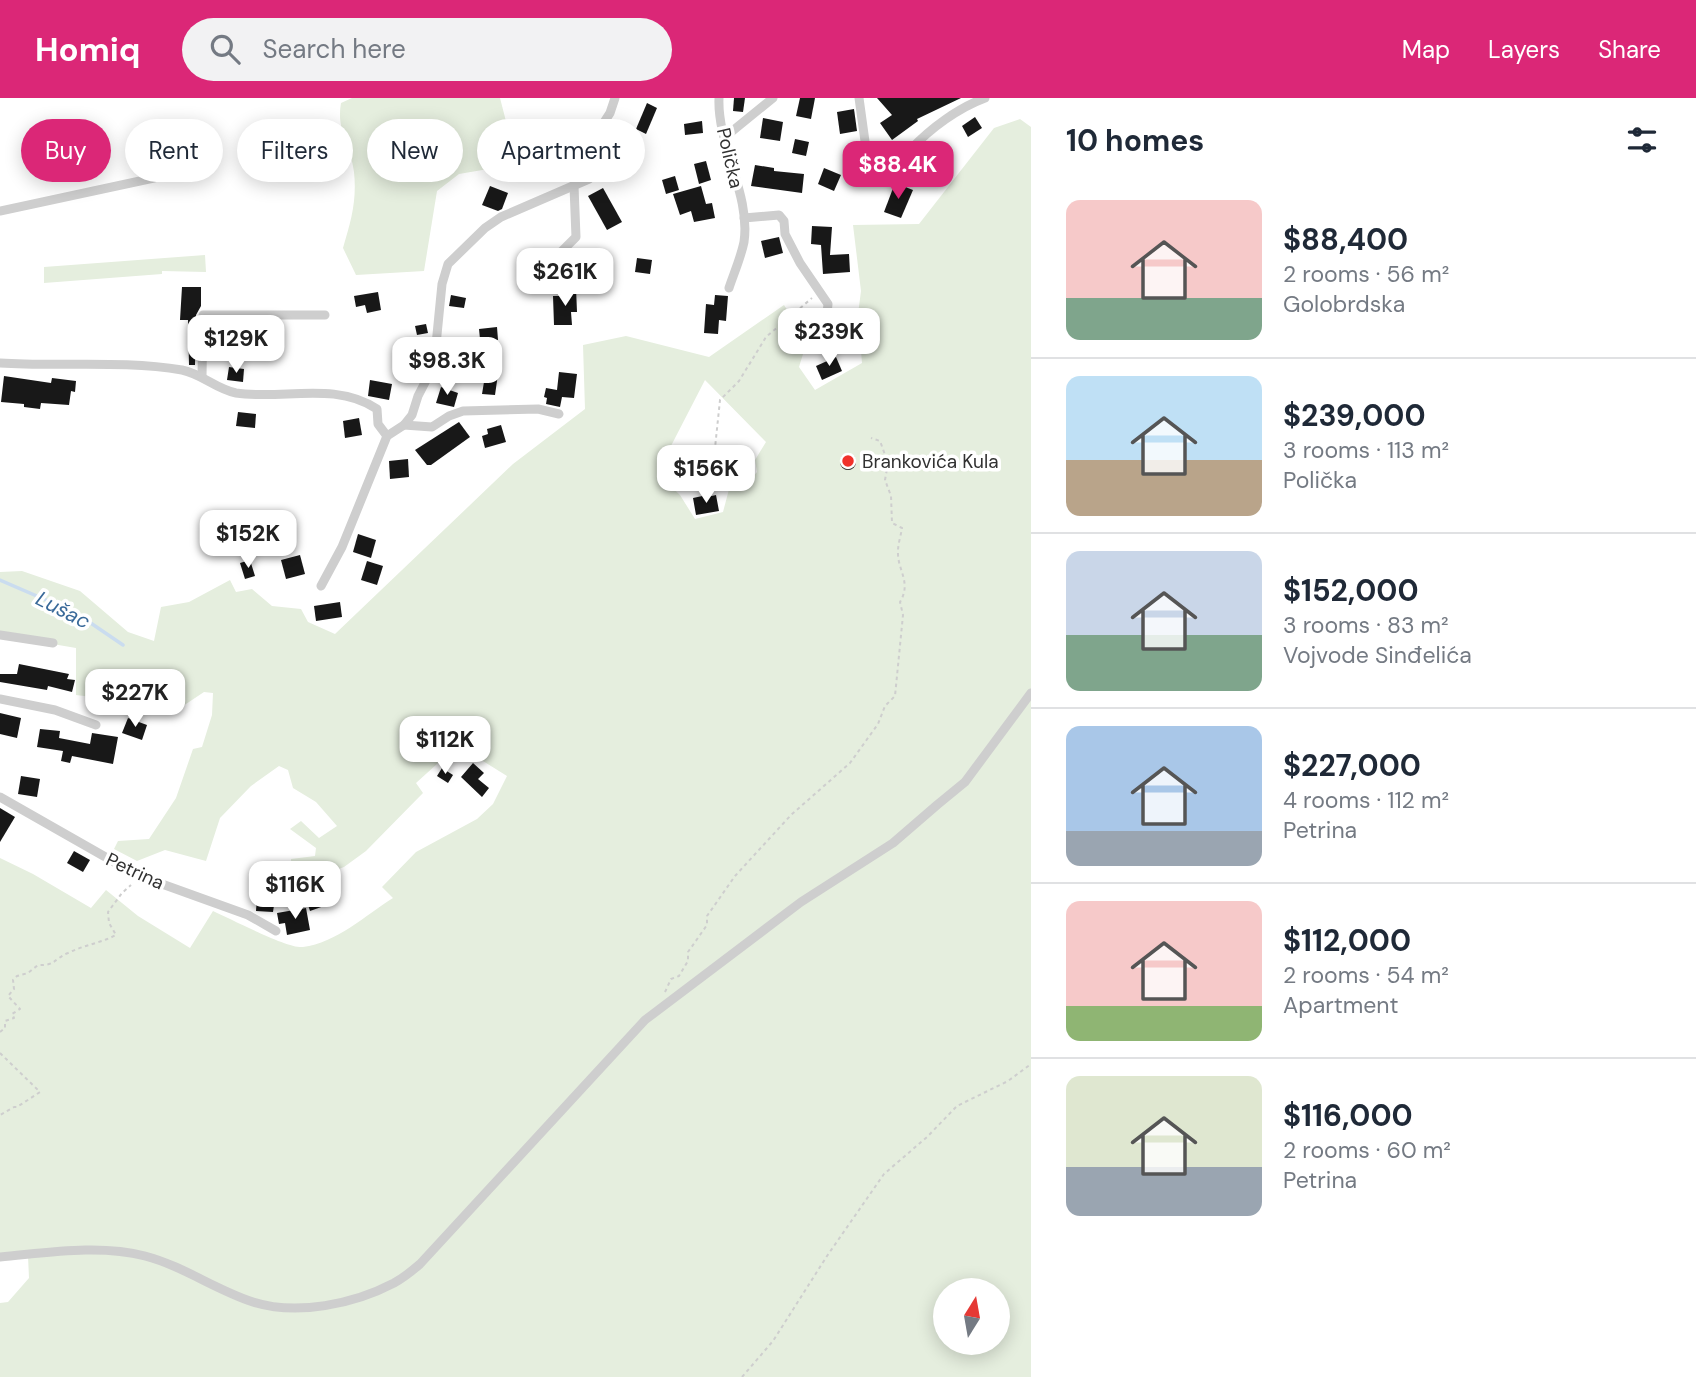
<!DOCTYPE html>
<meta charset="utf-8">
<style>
body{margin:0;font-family:"DM Sans",sans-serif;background:#f2f2f3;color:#1f2937;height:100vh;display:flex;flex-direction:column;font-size:26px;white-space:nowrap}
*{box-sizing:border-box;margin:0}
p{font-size:23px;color:#747a83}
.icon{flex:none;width:38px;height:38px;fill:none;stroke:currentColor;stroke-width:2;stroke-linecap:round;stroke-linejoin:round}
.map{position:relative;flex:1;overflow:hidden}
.drawer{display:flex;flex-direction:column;background:#fff;width:665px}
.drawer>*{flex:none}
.top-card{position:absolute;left:21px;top:21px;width:665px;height:63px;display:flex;gap:14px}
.needle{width:46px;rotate:11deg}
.controls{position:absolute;left:933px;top:1180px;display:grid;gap:14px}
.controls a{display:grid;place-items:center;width:77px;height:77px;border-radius:50%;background:#fff;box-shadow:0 4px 18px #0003;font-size:35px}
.price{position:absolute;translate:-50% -60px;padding:0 16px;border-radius:14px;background:#fff;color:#222;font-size:23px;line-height:46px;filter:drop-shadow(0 2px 4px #0008)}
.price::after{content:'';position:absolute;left:50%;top:42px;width:21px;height:16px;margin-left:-10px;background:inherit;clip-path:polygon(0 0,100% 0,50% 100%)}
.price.current{background:#db2777;color:#fff}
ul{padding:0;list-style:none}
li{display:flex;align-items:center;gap:21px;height:175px;padding:0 35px}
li+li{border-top:2px solid #e0e1e3}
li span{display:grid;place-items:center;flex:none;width:196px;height:140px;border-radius:14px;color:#555}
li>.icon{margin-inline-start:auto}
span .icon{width:84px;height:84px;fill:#fffc;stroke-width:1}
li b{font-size:30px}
h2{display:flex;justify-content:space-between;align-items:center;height:84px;padding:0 35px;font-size:30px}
.tag{padding:0 24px;border-radius:32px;background:#fff;box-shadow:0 4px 18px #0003;font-size:24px;line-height:63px}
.tag.current{background:#db2777;color:#fff}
header{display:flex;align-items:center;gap:42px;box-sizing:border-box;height:98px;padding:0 35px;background:#db2777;color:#fff}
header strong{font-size:33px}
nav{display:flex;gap:38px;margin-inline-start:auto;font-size:24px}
.search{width:490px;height:63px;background:#f2f2f3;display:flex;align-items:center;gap:18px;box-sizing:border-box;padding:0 24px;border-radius:38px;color:#747a83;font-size:26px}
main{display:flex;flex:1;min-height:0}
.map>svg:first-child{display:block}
</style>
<header>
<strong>Homiq</strong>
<div class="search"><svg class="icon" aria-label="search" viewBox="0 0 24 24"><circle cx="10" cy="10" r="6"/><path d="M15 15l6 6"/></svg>Search here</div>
<nav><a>Map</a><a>Layers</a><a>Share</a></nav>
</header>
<main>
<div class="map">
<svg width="1031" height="1279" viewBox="0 0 1031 1279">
<rect width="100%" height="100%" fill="#fff"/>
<g fill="#e5eede" fill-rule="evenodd">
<path d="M 352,0 L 500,0 L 517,66 L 459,76 L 437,93 L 424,173 L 356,177 L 343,150 C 351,123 357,103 354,74 C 351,48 336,33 341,5 Z"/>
<path d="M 1020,21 L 1031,29 L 1031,592 L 964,683 L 892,744 L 644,921 L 419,1165 L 395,1183 L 338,1203 L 294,1209 L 253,1203 L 175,1168 L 111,1151 L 0,1157 L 0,760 L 33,776 L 91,810 L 106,792 L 138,818 L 190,850 L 213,813 C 231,821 288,851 303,849 C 336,845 366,817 393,800 L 382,789 L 416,754 L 477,721 L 493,706 L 507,678 L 454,645 L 448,656 L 416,685 L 423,695 L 366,753 L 344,769 L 328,775 L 292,783 L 291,761 L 315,758 L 316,750 L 290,731 L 301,723 L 319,740 L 337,728 L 316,704 L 293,690 L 288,672 L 279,668 L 251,688 L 220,720 L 206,763 L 165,752 L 137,763 L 114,751 L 118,743 L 149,741 L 176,700 L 193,651 L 202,649 L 212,617 L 213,595 L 204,594 L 180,610 L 76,597 L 76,550 L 0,537 L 0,474 L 22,473 L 80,493 L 128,534 L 154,543 L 161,509 L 189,504 L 230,482 L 236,494 L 252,491 L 272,508 L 301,511 L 308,524 L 335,536 L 513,366 L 585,311 L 583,247 L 626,238 L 709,259 L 784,207 L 807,243 L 799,269 L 815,292 L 862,265 L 858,216 L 861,193 L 853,127 L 919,126 L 994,30 ZM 705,282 L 766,344 L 755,362 L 757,374 L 750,382 L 742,378 L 732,380 L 723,414 L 695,421 L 680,397 L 657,375 Z"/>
<path d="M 205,157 L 206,174 L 162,173 L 162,176 L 44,185 L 44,169 Z"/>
<path d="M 1031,597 L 1031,1279 L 0,1279 L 0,1205 L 8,1204 L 29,1180 L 28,1158 L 111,1154 L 145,1159 L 274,1210 L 338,1206 L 397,1185 L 646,924 L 966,685 ZM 945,1192 L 998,1192 L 998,1244 L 945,1244 Z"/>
</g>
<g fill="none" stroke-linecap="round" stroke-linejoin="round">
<path stroke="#cadcef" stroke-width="3.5" d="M 0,482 L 76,515 L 123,547"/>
</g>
<g fill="#181818">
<path d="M 734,0 L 745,0 L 743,14 L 733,13 Z"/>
<path d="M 800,0 L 815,0 L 811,21 L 796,18 Z"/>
<path d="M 877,0 L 961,0 L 917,21 L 918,23 L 892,42 L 880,25 L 892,17 Z"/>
<path d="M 647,5 L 657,10 L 646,36 L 636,31 Z"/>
<path d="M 854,11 L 857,33 L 840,36 L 837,14 Z"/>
<path d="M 975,19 L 982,30 L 968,39 L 962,28 Z"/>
<path d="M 763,20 L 783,24 L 780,43 L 760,40 Z"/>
<path d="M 565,22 L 576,23 L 574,53 L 579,54 L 577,76 L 560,74 Z"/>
<path d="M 702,23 L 703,35 L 685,37 L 684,26 Z"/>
<path d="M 620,35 L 632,37 L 628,52 L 638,54 L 636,70 L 615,67 Z"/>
<path d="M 795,41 L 809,44 L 806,58 L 792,55 Z"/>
<path d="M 210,48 L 212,68 L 197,69 L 193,50 Z"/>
<path d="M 938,57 L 950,70 L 942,77 L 931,64 Z"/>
<path d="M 917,60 L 930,74 L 918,85 L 905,72 Z"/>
<path d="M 706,63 L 711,82 L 699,86 L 694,66 Z"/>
<path d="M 755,67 L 774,70 L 774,73 L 804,76 L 802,95 L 751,88 Z"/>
<path d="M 824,70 L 841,77 L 834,93 L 818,86 Z"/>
<path d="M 675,78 L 679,92 L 666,96 L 662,82 Z"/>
<path d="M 895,85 L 913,92 L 901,120 L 884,114 Z"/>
<path d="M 490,88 L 508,95 L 502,111 L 498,113 L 482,107 Z"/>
<path d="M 701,88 L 706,106 L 712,105 L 715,120 L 694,124 L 691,113 L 680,117 L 673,96 Z"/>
<path d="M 603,90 L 622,124 L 607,132 L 588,98 Z"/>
<path d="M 812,128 L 832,129 L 830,157 L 849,156 L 850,174 L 823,176 L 821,147 L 811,146 Z"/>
<path d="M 779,139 L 783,155 L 765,160 L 761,143 Z"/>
<path d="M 637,160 L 652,162 L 650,176 L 635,174 Z"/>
<path d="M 543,167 L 549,176 L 528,183 L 525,174 Z"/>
<path d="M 182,189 L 201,189 L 201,208 L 196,217 L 195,267 L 189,267 L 188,222 L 180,222 Z"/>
<path d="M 567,190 L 576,190 L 577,214 L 571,214 L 572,227 L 554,227 L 553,198 L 567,198 Z"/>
<path d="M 378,194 L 381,212 L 367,215 L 365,207 L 356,209 L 354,198 Z"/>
<path d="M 451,197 L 466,200 L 464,210 L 449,208 Z"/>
<path d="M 715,197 L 728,198 L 726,223 L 719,222 L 718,236 L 704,235 L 706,206 L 714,207 Z"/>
<path d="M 426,226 L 428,235 L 417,237 L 415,228 Z"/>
<path d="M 497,229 L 498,242 L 494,242 L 496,268 L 499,269 L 495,297 L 482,296 L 485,278 L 472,278 L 470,252 L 481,251 L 479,231 Z"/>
<path d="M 836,259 L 842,273 L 822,282 L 816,268 Z"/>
<path d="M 229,269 L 244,271 L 243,284 L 227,282 Z"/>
<path d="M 559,274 L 577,276 L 574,300 L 562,299 L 560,309 L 546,306 L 547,300 L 544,299 L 546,290 L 557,292 Z"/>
<path d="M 4,278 L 51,285 L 52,280 L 76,283 L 75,294 L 71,293 L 69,307 L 41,305 L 40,311 L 24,309 L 24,306 L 1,304 Z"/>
<path d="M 370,282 L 392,286 L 389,302 L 368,298 Z"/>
<path d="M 441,289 L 458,295 L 454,309 L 436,305 Z"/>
<path d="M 238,314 L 256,316 L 255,330 L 236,328 Z"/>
<path d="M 359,320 L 362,337 L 345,340 L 343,323 Z"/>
<path d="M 459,324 L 470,339 L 431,367 L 427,367 L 415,352 Z"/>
<path d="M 501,327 L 506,344 L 485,350 L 482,338 L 488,336 L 487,331 Z"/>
<circle cx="848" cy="364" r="8"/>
<path d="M 408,361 L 409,379 L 390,381 L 389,363 Z"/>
<path d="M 707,397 L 707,399 L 716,397 L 719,413 L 696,417 L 693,400 Z"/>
<path d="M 358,436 L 376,442 L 371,460 L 353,454 Z"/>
<path d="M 300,457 L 305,476 L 286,481 L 281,462 Z"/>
<path d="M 250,462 L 255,478 L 245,481 L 240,465 Z"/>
<path d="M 367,463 L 383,468 L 377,487 L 361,482 Z"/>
<path d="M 340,504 L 342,519 L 316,523 L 314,508 Z"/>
<path d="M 19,566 L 69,576 L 67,581 L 75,582 L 72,594 L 48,588 L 47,592 L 0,584 L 0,576 L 17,576 Z"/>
<path d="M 0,615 L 21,620 L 17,640 L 0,636 Z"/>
<path d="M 128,620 L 147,627 L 142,642 L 122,635 Z"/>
<path d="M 40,631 L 60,633 L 59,640 L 90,646 L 92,635 L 118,639 L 113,666 L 72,658 L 70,665 L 61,663 L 63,653 L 37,649 Z"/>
<path d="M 473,665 L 484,675 L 478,681 L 489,690 L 482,699 L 461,679 Z"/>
<path d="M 442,670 L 453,677 L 448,685 L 437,678 Z"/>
<path d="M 21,678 L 40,681 L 37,699 L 18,696 Z"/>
<path d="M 0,710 L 15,719 L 0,744 Z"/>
<path d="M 74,753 L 90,762 L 83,774 L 67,765 Z"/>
<path d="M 320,794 L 324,808 L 310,813 L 305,798 Z"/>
<path d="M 257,799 L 275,801 L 273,814 L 256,813 Z"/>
<path d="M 306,810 L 310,832 L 287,837 L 285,825 L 279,826 L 277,815 Z"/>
</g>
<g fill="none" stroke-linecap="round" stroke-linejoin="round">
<g stroke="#cecece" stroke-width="2" stroke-dasharray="3.5 3.5" stroke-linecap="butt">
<path d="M 722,388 L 715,350 L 720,302 L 739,283 L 766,239 L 812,200"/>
<path d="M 665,894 L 671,881 L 679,878 L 688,863 L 688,854 L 707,827 L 707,818 L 735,778 L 791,717 L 850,665 L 878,626 L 885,608 L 895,598 L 903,517 L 900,504 C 912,484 897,472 898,453 C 898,446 901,437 902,430 L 892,425 L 891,398 L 885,382 L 888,365 L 880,343 L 871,340"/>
<path d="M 0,934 L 5,930 L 5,923 L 14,920 L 12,916 L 20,911 L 8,898 L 14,891 L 13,882 L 17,878 L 28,875 L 38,867 C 55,868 54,861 68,855 C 84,847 101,845 116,837 L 109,825 L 108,814 L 122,795 L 131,787"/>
<path d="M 0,955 L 40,994 L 17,1009 L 14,1009 L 0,1017"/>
<path d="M 742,1279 L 773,1243 L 827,1158 L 884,1076 L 927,1039 L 957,1008 L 1008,983 L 1031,966"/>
</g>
<g stroke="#cecece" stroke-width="9">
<path d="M 719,0 C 717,47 751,97 744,144 C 741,159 734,175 729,190"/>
<path d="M 859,0 L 868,65 L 875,76 L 885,79 C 901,72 899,63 911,51 C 931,30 958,10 985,0"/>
<path d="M 725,39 L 773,0"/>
<path d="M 0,113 L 191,72"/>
<path d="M 744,120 L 779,117 L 784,123 L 785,136 L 800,165 L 828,206 L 824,246"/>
<path d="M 550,165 L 576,139 L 574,88"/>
<path d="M 0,265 C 60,269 122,262 182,272 C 202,276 216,291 236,295 C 283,302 335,283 377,311 L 378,326 L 387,338"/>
<path d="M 202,279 L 203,217 L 325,217"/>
<path d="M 404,327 L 432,329 L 449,318 L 463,313 L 538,311 L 559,316"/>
<path d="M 321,488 L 342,449 L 387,338 L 404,327 L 412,317 L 418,298 L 434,267 L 442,186 L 448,166 L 485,130 L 501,119 L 589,81 L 600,68 L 604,55 L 601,29 L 610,15 L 615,0"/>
<path d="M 0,537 L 53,545"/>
<path d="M 0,601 L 55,612 L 96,627"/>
<path d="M 0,699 L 137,777 L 248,817 L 276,833"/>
<path d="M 0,1159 C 46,1155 99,1146 145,1158 C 183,1168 216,1192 253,1204 C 297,1218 354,1206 394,1185 C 403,1180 412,1173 420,1166 L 645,922 L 801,804 L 893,745 L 937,707 L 965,684 L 1031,595"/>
</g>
</g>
<circle fill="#f0312b" stroke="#fff" stroke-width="2.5" cx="848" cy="363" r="7"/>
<g text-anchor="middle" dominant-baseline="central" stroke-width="7" stroke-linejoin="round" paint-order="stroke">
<g font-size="19" fill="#313131" stroke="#fff">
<text transform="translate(730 60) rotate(77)">Polička</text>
<text transform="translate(135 773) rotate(25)">Petrina</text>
</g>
<g font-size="19" fill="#313131" stroke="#fff" text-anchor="start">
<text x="862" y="363">Brankovića Kula</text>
</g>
<g font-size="21" font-style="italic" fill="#396999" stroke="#fff">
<text transform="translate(63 512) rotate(27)">Lušac</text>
</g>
</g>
</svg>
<div class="controls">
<a><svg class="needle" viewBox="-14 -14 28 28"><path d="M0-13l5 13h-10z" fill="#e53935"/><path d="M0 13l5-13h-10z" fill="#747a83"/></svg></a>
</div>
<b class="price current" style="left:898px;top:103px">$88.4K</b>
<b class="price" style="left:565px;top:210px">$261K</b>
<b class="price" style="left:829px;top:270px">$239K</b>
<b class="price" style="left:236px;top:277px">$129K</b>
<b class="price" style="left:447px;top:299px">$98.3K</b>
<b class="price" style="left:706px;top:407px">$156K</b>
<b class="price" style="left:248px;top:472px">$152K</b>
<b class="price" style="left:135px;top:631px">$227K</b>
<b class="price" style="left:445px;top:678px">$112K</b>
<b class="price" style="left:295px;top:823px">$116K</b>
<div class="top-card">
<a class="tag current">Buy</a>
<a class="tag">Rent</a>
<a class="tag">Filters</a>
<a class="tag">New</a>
<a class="tag">Apartment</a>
</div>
</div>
<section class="drawer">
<h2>10 homes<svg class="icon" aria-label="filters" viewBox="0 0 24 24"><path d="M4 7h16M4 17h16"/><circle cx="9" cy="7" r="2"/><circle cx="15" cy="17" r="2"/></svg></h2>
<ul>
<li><span style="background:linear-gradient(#f6c9c9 70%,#7fa58c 0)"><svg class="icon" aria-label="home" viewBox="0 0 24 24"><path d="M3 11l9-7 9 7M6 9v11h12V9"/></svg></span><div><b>$88,400</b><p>2 rooms · 56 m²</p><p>Golobrdska</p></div></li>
<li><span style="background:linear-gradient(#bfe0f5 60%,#b9a48a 0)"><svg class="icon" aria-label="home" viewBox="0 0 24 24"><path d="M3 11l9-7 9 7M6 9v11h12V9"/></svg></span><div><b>$239,000</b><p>3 rooms · 113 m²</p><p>Polička</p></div></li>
<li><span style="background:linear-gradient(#c9d6e8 60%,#7fa58c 0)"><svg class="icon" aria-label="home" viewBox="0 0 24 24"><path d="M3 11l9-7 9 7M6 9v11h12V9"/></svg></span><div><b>$152,000</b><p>3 rooms · 83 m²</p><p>Vojvode Sinđelića</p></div></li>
<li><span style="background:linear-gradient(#a9c7e8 75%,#9aa5b1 0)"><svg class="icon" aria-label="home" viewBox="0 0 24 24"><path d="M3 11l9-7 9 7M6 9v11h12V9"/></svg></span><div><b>$227,000</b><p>4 rooms · 112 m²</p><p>Petrina</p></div></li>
<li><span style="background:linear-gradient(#f6c9c9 75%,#8fb573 0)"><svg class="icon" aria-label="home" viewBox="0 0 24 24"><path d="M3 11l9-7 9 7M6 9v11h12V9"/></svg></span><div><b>$112,000</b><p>2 rooms · 54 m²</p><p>Apartment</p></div></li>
<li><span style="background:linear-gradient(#dfe7d0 65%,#9aa5b1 0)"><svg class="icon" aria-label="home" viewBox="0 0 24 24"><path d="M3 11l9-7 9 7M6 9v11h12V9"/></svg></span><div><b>$116,000</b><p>2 rooms · 60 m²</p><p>Petrina</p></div></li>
</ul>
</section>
</main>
